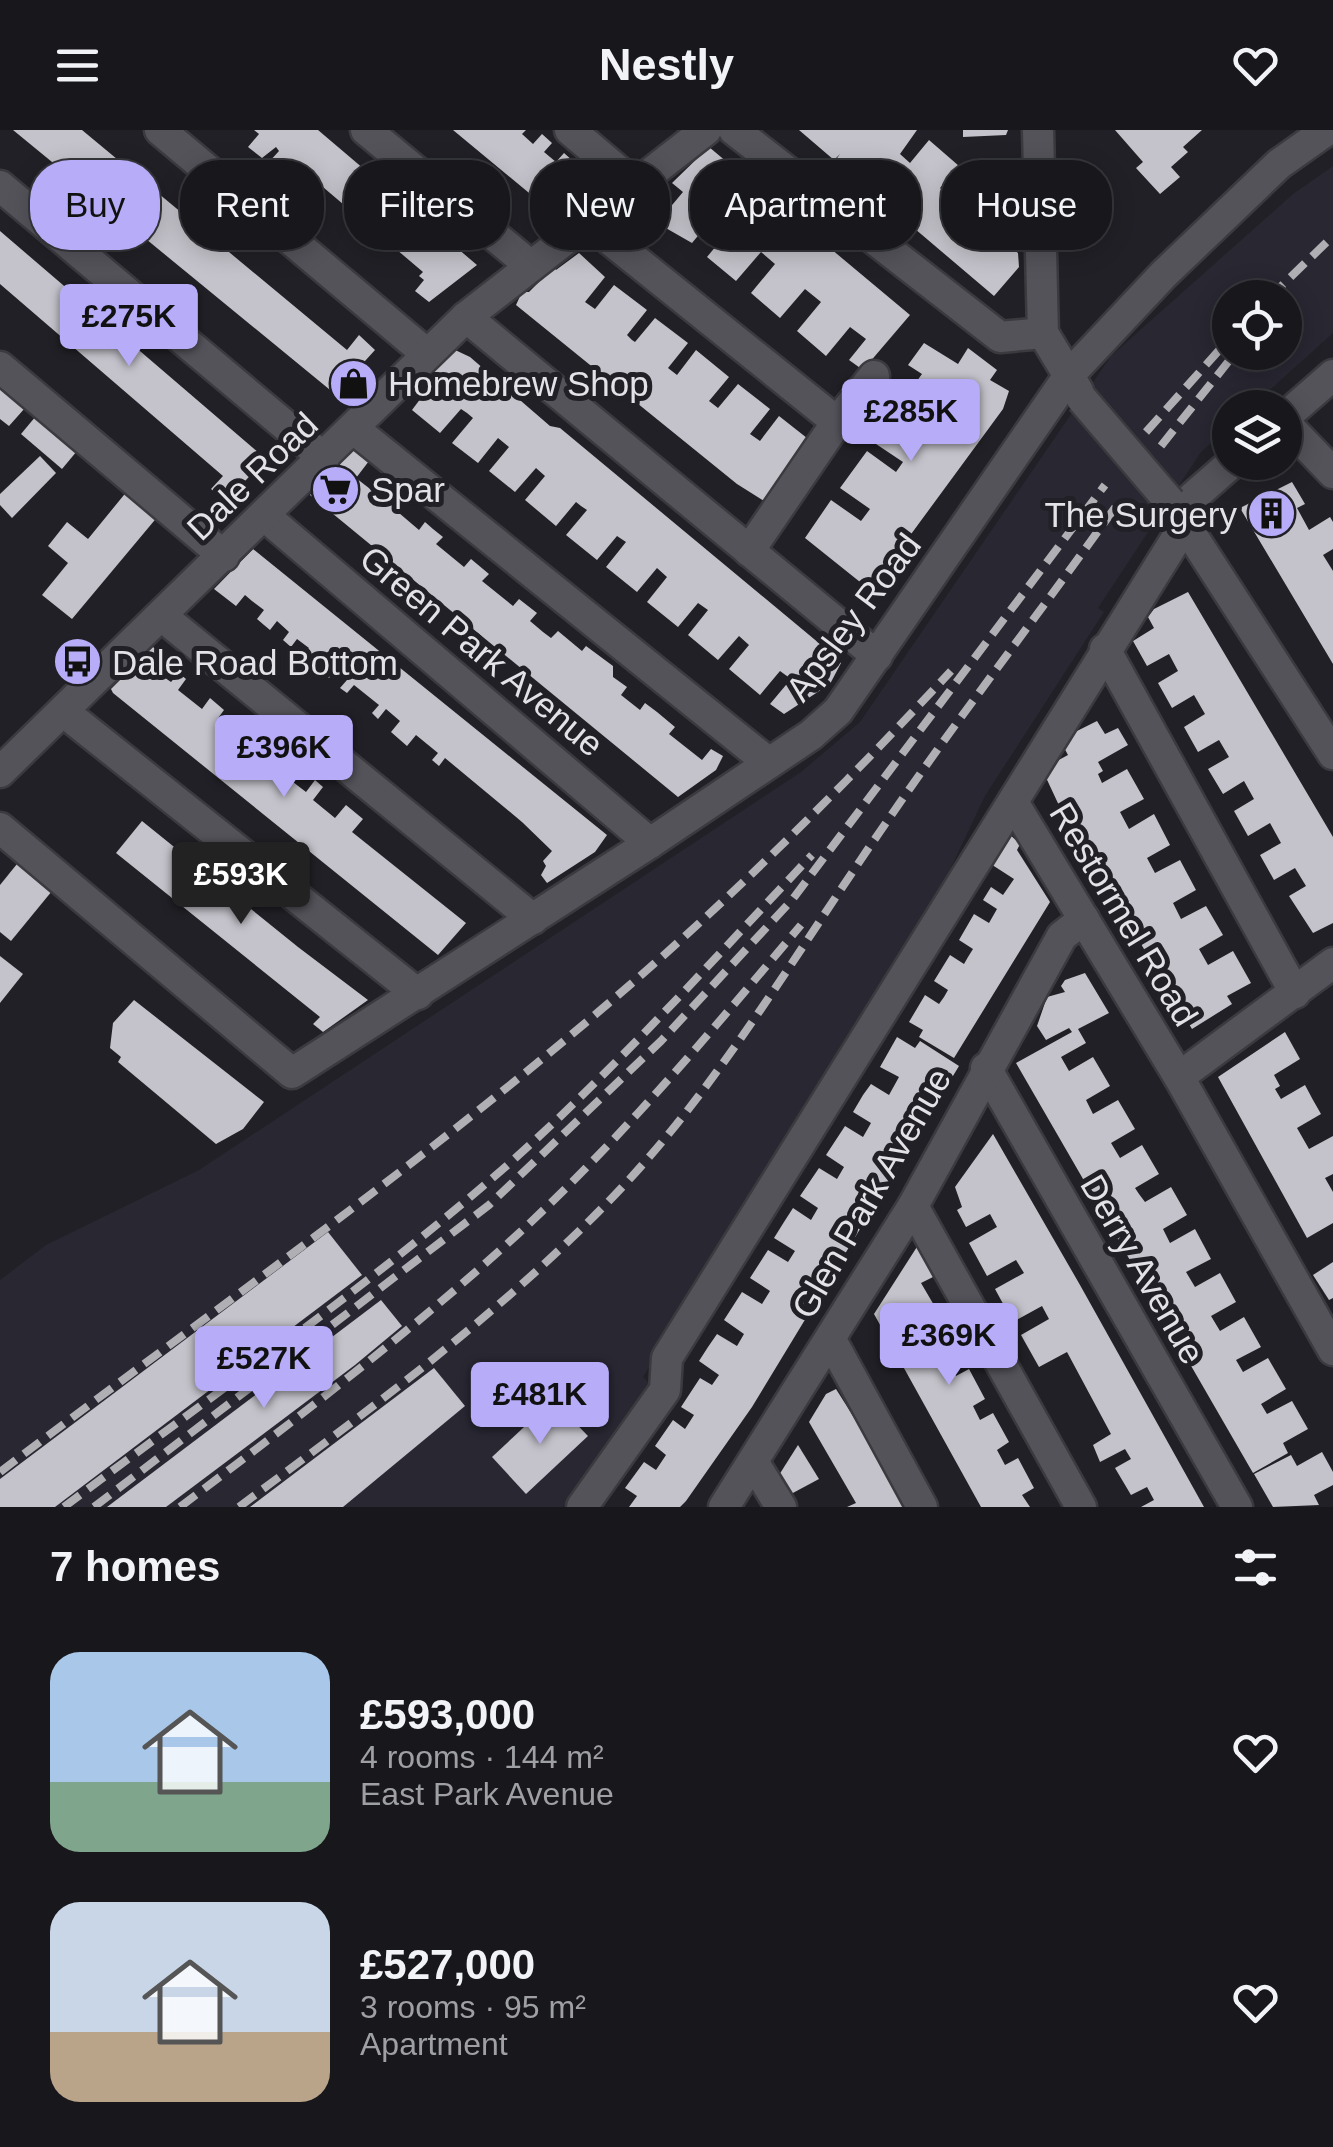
<!DOCTYPE html>
<meta charset="utf-8">
<style>
body{margin:0;font-family:Helvetica,sans-serif;background:#252529;color:#f1f3f6;height:100vh;display:flex;flex-direction:column;font-size:38px;white-space:nowrap}
*{box-sizing:border-box;margin:0}
p{font-size:32px;color:#9fa0a3}
.icon{flex:none;width:55px;height:55px;fill:none;stroke:currentColor;stroke-width:2;stroke-linecap:round;stroke-linejoin:round}
.map{position:relative;height:1377px;overflow:hidden}
.sheet{display:flex;flex-direction:column;background:#18181c;flex:1}
.sheet>*{flex:none}
.guide{position:absolute;left:30px;top:30px;width:1275px;height:90px;display:flex;gap:20px}
.controls{position:absolute;left:1212px;top:150px;display:grid;gap:20px}
.controls a{display:grid;place-items:center;width:90px;height:90px;border-radius:50%;background:#18181c;box-shadow:0 5px 25px #0003,0 0 0 2px #36373b;font-size:50px}
.price{position:absolute;translate:-50% -85px;padding:0 22px;border-radius:10px;background:#b6acf8;color:#111;font-size:32px;line-height:65px;filter:drop-shadow(0 2px 5px #0008)}
.price::after{content:'';position:absolute;left:50%;top:60px;width:30px;height:22px;margin-left:-15px;background:inherit;clip-path:polygon(0 0,100% 0,50% 100%)}
.price.current{background:#222;color:#fff}
ul{padding:0;list-style:none}
li{display:flex;align-items:center;gap:30px;height:250px;padding:0 50px}
li span{display:grid;place-items:center;flex:none;width:280px;height:200px;border-radius:30px;color:#555}
li>.icon{margin-inline-start:auto}
span .icon{width:120px;height:120px;fill:#fffc;stroke-width:1}
li b{font-size:42px}
h2{display:flex;justify-content:space-between;align-items:center;height:120px;padding:0 50px;font-size:42px}
.tag{padding:0 35px;border-radius:40px;background:#18181c;box-shadow:0 5px 25px #0003,0 0 0 2px #36373b;font-size:35px;line-height:90px}
.tag.current{background:#b6acf8;color:#111}
header{display:flex;justify-content:space-between;align-items:center;height:130px;padding:0 50px;background:#18181c;font-size:45px;font-weight:800}
.map>svg:first-child{display:block}
</style>
<header><svg class="icon" aria-label="menu" viewBox="0 0 24 24"><path d="M4 6h16M4 12h16M4 18h16"/></svg>Nestly<svg class="icon" aria-label="heart" viewBox="0 0 24 24"><path d="M12 20l-8-8c-3-5 5-10 8-4 3-6 11-1 8 4z"/></svg></header>
<div class="map">
<svg width="1333" height="1377" viewBox="0 0 1333 1377">
<rect width="100%" height="100%" fill="#202026"/>
<path fill="#282732" fill-rule="evenodd" d="M 1333,36 L 1333,203 L 1251,277 L 1230,278 L 1230,296 L 1201,322 L 1098,478 L 1104,482 L 985,666 L 936,769 L 643,1247 L 652,1256 L 563,1377 L 0,1377 L 0,1150 L 46,1115 L 199,1040 L 801,642 L 860,592 L 1111,226 L 1293,64 ZM 1230,168 L 1285,168 L 1285,222 L 1230,222 Z"/>
<g fill="#c4c3cb">
<path d="M 13,0 L 82,0 L 347,220 L 359,205 L 375,220 L 335,264 Z"/>
<path d="M 254,0 L 318,0 L 477,135 L 429,172 L 415,161 L 424,150 L 419,146 L 423,142 L 317,52 L 306,65 L 297,58 L 307,44 L 293,32 L 282,44 L 268,33 L 279,21 L 276,17 L 262,28 L 248,17 L 259,4 Z"/>
<path d="M 453,0 L 526,0 L 522,4 L 533,14 L 542,4 L 552,13 L 544,22 L 556,32 L 564,23 L 574,32 L 567,41 L 579,51 L 546,77 Z"/>
<path d="M 799,0 L 917,0 L 900,24 L 910,33 L 929,10 L 959,36 L 940,58 L 945,62 L 950,67 L 969,45 L 999,70 L 980,93 L 1018,123 L 1019,137 L 994,166 L 835,31 L 840,24 L 834,30 Z"/>
<path d="M 963,0 L 1008,0 L 1006,5 L 963,7 Z"/>
<path d="M 1115,0 L 1202,0 L 1183,17 L 1188,22 L 1171,37 L 1180,47 L 1160,64 L 1136,38 L 1143,32 Z"/>
<path d="M 709,17 L 910,185 L 863,240 L 849,230 L 866,209 L 850,197 L 826,226 L 797,201 L 821,172 L 805,159 L 780,188 L 751,163 L 775,134 L 761,122 L 736,151 L 707,127 L 731,98 L 716,84 L 692,113 L 657,93 L 683,62 L 672,53 Z"/>
<path d="M 0,101 L 266,329 L 226,371 L 211,359 L 223,346 L 0,154 Z"/>
<path d="M 579,123 L 605,147 L 585,172 L 595,179 L 614,155 L 647,180 L 627,205 L 632,210 L 635,212 L 655,188 L 688,213 L 668,238 L 677,245 L 696,220 L 729,247 L 709,271 L 718,278 L 738,254 L 770,279 L 750,304 L 760,311 L 779,286 L 812,312 L 767,373 L 737,354 L 516,175 L 522,162 L 529,162 L 554,137 L 556,140 Z"/>
<path d="M 924,213 L 958,234 L 968,218 L 997,240 L 990,250 L 1009,261 L 1003,279 L 870,460 L 805,408 L 831,370 L 861,391 L 870,379 L 840,358 L 867,321 L 896,342 L 903,332 L 873,312 L 899,274 L 929,295 L 938,283 L 909,262 L 922,244 L 908,235 Z"/>
<path d="M 453,219 L 470,227 L 550,296 L 560,298 L 826,519 L 841,533 L 830,554 L 784,584 L 770,574 L 791,549 L 780,541 L 760,565 L 729,539 L 749,515 L 739,506 L 718,530 L 688,505 L 708,480 L 698,473 L 678,497 L 647,472 L 667,447 L 657,438 L 637,462 L 606,437 L 626,412 L 617,406 L 597,430 L 566,405 L 587,380 L 581,376 L 576,372 L 556,396 L 525,370 L 545,346 L 536,338 L 515,362 L 489,341 L 509,317 L 498,308 L 478,333 L 452,313 L 473,288 L 467,283 L 461,279 L 440,303 L 412,280 L 427,260 L 418,254 Z"/>
<path d="M 0,258 L 25,278 L 9,296 L 0,289 Z"/>
<path d="M 36,286 L 77,321 L 62,339 L 21,304 Z"/>
<path d="M 353,319 L 369,331 L 356,348 L 374,362 L 380,355 L 398,370 L 392,377 L 419,400 L 425,392 L 433,399 L 443,407 L 436,414 L 464,437 L 471,429 L 489,444 L 482,451 L 513,476 L 519,469 L 537,483 L 530,491 L 543,502 L 551,508 L 558,501 L 582,521 L 586,516 L 613,536 L 613,547 L 627,557 L 621,565 L 640,580 L 645,573 L 657,582 L 675,597 L 669,604 L 702,630 L 711,619 L 723,626 L 716,640 L 678,667 L 310,365 Z"/>
<path d="M 40,326 L 56,343 L 12,388 L 0,375 L 0,364 Z"/>
<path d="M 1292,352 L 1305,374 L 1297,378 L 1309,400 L 1330,387 L 1333,392 L 1333,419 L 1323,425 L 1333,441 L 1333,534 L 1240,378 Z"/>
<path d="M 128,360 L 159,385 L 72,489 L 42,465 L 68,433 L 48,416 L 67,392 L 88,409 Z"/>
<path d="M 253,419 L 607,705 L 595,722 L 547,753 L 541,745 L 546,736 L 543,731 L 552,721 L 522,692 L 445,628 L 439,636 L 432,630 L 438,623 L 416,605 L 407,616 L 391,602 L 400,591 L 386,579 L 378,589 L 372,583 L 379,575 L 354,555 L 347,563 L 340,558 L 347,550 L 335,541 L 329,548 L 321,542 L 328,534 L 316,523 L 309,532 L 302,526 L 309,518 L 297,509 L 291,517 L 283,510 L 289,502 L 277,491 L 270,500 L 264,495 L 257,489 L 264,480 L 252,471 L 245,465 L 236,476 L 214,459 Z"/>
<path d="M 1188,462 L 1333,707 L 1333,793 L 1313,803 L 1289,766 L 1306,756 L 1295,738 L 1274,750 L 1260,725 L 1281,713 L 1270,693 L 1248,706 L 1234,681 L 1254,669 L 1244,651 L 1223,664 L 1208,639 L 1229,627 L 1219,610 L 1198,622 L 1184,597 L 1205,584 L 1194,565 L 1172,578 L 1158,553 L 1178,541 L 1169,524 L 1147,536 L 1133,511 L 1154,498 L 1148,487 L 1154,479 Z"/>
<path d="M 153,517 L 168,531 L 158,543 L 171,552 L 179,543 L 186,549 L 178,560 L 202,579 L 210,568 L 224,580 L 216,591 L 239,609 L 248,598 L 255,604 L 262,609 L 254,620 L 279,640 L 288,630 L 294,635 L 302,641 L 293,652 L 306,662 L 315,650 L 323,657 L 313,670 L 335,688 L 346,675 L 363,689 L 352,702 L 466,793 L 438,825 L 113,563 L 111,559 Z"/>
<path d="M 1097,591 L 1105,604 L 1118,598 L 1128,615 L 1098,632 L 1103,641 L 1098,644 L 1102,653 L 1127,639 L 1144,669 L 1120,682 L 1129,699 L 1154,684 L 1170,715 L 1147,728 L 1155,743 L 1180,730 L 1196,760 L 1173,773 L 1181,789 L 1206,776 L 1223,805 L 1199,819 L 1208,835 L 1233,821 L 1251,853 L 1227,866 L 1232,874 L 1192,899 L 1063,684 L 1042,639 L 1068,625 L 1061,612 L 1065,607 Z"/>
<path d="M 142,691 L 298,817 L 368,870 L 323,902 L 313,894 L 320,887 L 116,723 Z"/>
<path d="M 1006,701 L 1020,714 L 1017,720 L 1050,772 L 954,928 L 919,907 L 923,900 L 909,892 L 925,865 L 939,874 L 944,867 L 948,860 L 934,851 L 950,825 L 964,834 L 968,827 L 973,819 L 959,810 L 974,784 L 989,793 L 997,779 L 983,770 L 991,757 L 1003,765 L 1014,749 L 983,729 Z"/>
<path d="M 17,734 L 52,761 L 11,811 L 0,802 L 0,755 Z"/>
<path d="M 0,826 L 23,844 L 0,873 Z"/>
<path d="M 1085,843 L 1109,883 L 1078,899 L 1086,913 L 1061,927 L 1069,941 L 1093,927 L 1110,956 L 1086,970 L 1093,984 L 1118,970 L 1135,999 L 1111,1013 L 1120,1028 L 1142,1015 L 1159,1044 L 1135,1058 L 1139,1064 L 1145,1072 L 1171,1057 L 1187,1085 L 1163,1099 L 1170,1113 L 1195,1099 L 1211,1129 L 1186,1142 L 1195,1157 L 1220,1143 L 1236,1172 L 1211,1186 L 1220,1201 L 1244,1187 L 1261,1217 L 1236,1230 L 1243,1242 L 1268,1228 L 1286,1259 L 1261,1274 L 1267,1284 L 1292,1271 L 1308,1299 L 1283,1313 L 1288,1323 L 1253,1343 L 1016,933 L 1072,902 L 1069,898 L 1046,910 L 1037,896 L 1047,867 L 1065,862 L 1061,856 L 1065,850 Z"/>
<path d="M 134,870 L 264,972 L 243,999 L 216,1014 L 118,932 L 121,927 L 110,918 L 113,893 Z"/>
<path d="M 1285,902 L 1300,929 L 1274,945 L 1280,956 L 1275,959 L 1281,969 L 1305,955 L 1313,970 L 1321,984 L 1297,998 L 1309,1019 L 1333,1006 L 1333,1044 L 1325,1048 L 1333,1062 L 1333,1093 L 1307,1108 L 1218,947 Z"/>
<path d="M 897,907 L 915,918 L 920,911 L 959,936 L 752,1277 L 686,1371 L 680,1377 L 629,1377 L 637,1366 L 625,1358 L 644,1332 L 656,1340 L 666,1325 L 655,1316 L 673,1290 L 685,1299 L 694,1285 L 681,1277 L 700,1248 L 712,1255 L 719,1245 L 699,1231 L 708,1217 L 717,1204 L 737,1216 L 744,1204 L 724,1190 L 742,1162 L 762,1174 L 770,1161 L 750,1148 L 768,1120 L 788,1132 L 795,1121 L 774,1108 L 784,1092 L 793,1078 L 811,1090 L 818,1078 L 800,1066 L 819,1038 L 837,1049 L 844,1037 L 826,1025 L 845,996 L 863,1007 L 871,993 L 853,982 L 863,965 L 871,954 L 889,965 L 899,947 L 880,937 Z"/>
<path d="M 993,1004 L 1080,1155 L 1204,1377 L 1141,1377 L 1154,1370 L 1147,1357 L 1131,1365 L 1115,1338 L 1131,1329 L 1125,1319 L 1100,1332 L 1093,1315 L 1111,1304 L 1067,1222 L 1039,1237 L 1021,1205 L 1049,1189 L 1042,1176 L 1013,1192 L 995,1159 L 1024,1143 L 1016,1130 L 987,1146 L 969,1113 L 997,1097 L 990,1084 L 966,1097 L 957,1080 L 962,1077 L 955,1057 Z"/>
<path d="M 328,1102 L 362,1145 L 55,1377 L 0,1377 L 0,1349 Z"/>
<path d="M 922,1109 L 941,1143 L 921,1153 L 938,1182 L 925,1190 L 932,1204 L 945,1196 L 962,1226 L 949,1233 L 956,1246 L 969,1239 L 985,1269 L 973,1276 L 980,1290 L 993,1283 L 1009,1312 L 997,1320 L 1005,1335 L 1018,1328 L 1034,1358 L 1022,1365 L 1030,1377 L 981,1377 L 874,1184 Z"/>
<path d="M 1333,1132 L 1333,1168 L 1329,1170 L 1313,1145 Z"/>
<path d="M 381,1170 L 402,1196 L 355,1235 L 166,1377 L 107,1377 Z"/>
<path d="M 434,1238 L 465,1276 L 343,1377 L 250,1377 Z"/>
<path d="M 836,1259 L 887,1340 L 905,1377 L 847,1377 L 856,1373 L 809,1292 L 826,1264 Z"/>
<path d="M 553,1270 L 588,1306 L 526,1364 L 492,1327 Z"/>
<path d="M 798,1315 L 819,1349 L 791,1364 L 779,1345 Z"/>
<path d="M 1322,1322 L 1333,1342 L 1333,1355 L 1314,1365 L 1319,1375 L 1273,1377 L 1254,1344 L 1291,1325 L 1297,1336 Z"/>
</g>
<g fill="none" stroke-linecap="round" stroke-linejoin="round">
<defs>
<g id="minor">
<path d="M 160,0 L 427,224"/>
<path d="M 366,0 L 531,136"/>
<path d="M 570,0 L 635,55"/>
<path d="M 734,0 L 1000,207 L 1043,203"/>
<path d="M 1038,0 L 1043,203 L 1078,261"/>
<path d="M 0,56 L 324,328"/>
<path d="M 588,92 L 837,292"/>
<path d="M 466,187 L 877,526"/>
<path d="M 0,237 L 224,426"/>
<path d="M 1285,287 L 1333,245"/>
<path d="M 1285,293 L 1333,343"/>
<path d="M 354,299 L 769,633"/>
<path d="M 1175,379 L 1333,624"/>
<path d="M 1177,381 L 1233,332"/>
<path d="M 266,387 L 650,713"/>
<path d="M 749,421 L 837,292 L 874,246"/>
<path d="M 163,487 L 533,789"/>
<path d="M 1105,519 L 1295,863"/>
<path d="M 64,582 L 418,864"/>
<path d="M 0,642 L 466,187 L 706,0"/>
<path d="M 1013,672 L 1179,947 L 1333,1220"/>
<path d="M 0,698 L 292,943 L 650,713 L 811,605 L 838,581 L 1070,244 L 1163,145 L 1279,34 L 1327,0"/>
<path d="M 986,938 L 1237,1377"/>
<path d="M 1179,947 L 1333,833"/>
<path d="M 913,1076 L 1081,1377"/>
<path d="M 831,1210 L 922,1377"/>
<path d="M 754,1333 L 781,1377"/>
<path d="M 582,1377 L 665,1260 L 667,1228 L 1186,393"/>
<path d="M 724,1377 L 913,1076 L 1062,806 L 1084,789"/>
</g>
</defs>
<use href="#minor" stroke="#3a3a3f" stroke-width="35"/>
<use href="#minor" stroke="#54535a" stroke-width="30"/>
<g stroke="#afafb4" stroke-width="8" stroke-dasharray="20 10" stroke-linecap="butt">
<path d="M 1269,168 L 1333,106"/>
<path d="M 1146,302 L 1230,208"/>
<path d="M 1161,316 L 1236,222"/>
<path d="M 0,1342 C 204,1187 415,1039 610,872 C 730,770 843,657 951,541"/>
<path d="M 64,1377 C 211,1266 364,1160 503,1039 C 613,942 711,832 812,725"/>
<path d="M 94,1377 L 489,1075 L 661,911 L 792,770 L 1105,355"/>
<path d="M 180,1377 C 296,1289 411,1202 518,1104 C 621,1009 711,902 801,795"/>
<path d="M 239,1377 C 366,1282 495,1188 606,1074 C 714,964 792,829 879,703 C 955,591 1040,483 1119,372"/>
</g>
<defs>
<path id="minor-bridge" d="M 1082,269 L 1170,372"/>
</defs>
<use href="#minor-bridge" stroke="#3a3a3f" stroke-width="35" stroke-linecap="butt"/>
<use href="#minor-bridge" stroke="#54535a" stroke-width="30"/>
</g>
<defs>
<symbol id="shop-disc" viewBox="-11 -11 22 22"><circle r="9.5" fill="#b6acf8" stroke="#202026"/><path d="M-5-2.5h2.3a2.7 3.5 0 0 1 5.4 0H5L5.5 6h-11ZM-1.5-2.5h3a1.5 2.3 0 0 0-3 0Z" fill="#111"/></symbol>
<symbol id="supermarket-disc" viewBox="-11 -11 22 22"><circle r="9.5" fill="#b6acf8" stroke="#202026"/><path d="M-6-5.5h2.5l.6 2H6L4.5 2H-2.5L-4.4-4H-6ZM-1.5 3.2a1.3 1.3 0 1 0 .1 0ZM3 3.2a1.3 1.3 0 1 0 .1 0Z" fill="#111"/></symbol>
<symbol id="building-disc" viewBox="-11 -11 22 22"><circle r="9.5" fill="#b6acf8" stroke="#202026"/><path d="M-4-6H4V6H1V3H-1V6H-4ZM-2.5-4.3h1.7v1.8h-1.7ZM.8-4.3h1.7v1.8H.8ZM-2.5-1h1.7V.8h-1.7ZM.8-1h1.7V.8H.8Z" fill="#111"/></symbol>
<symbol id="bus-disc" viewBox="-11 -11 22 22"><circle r="9.5" fill="#b6acf8" stroke="#202026"/><path d="M-5-6H5V4H4V6H2V4H-2V6H-4V4H-5ZM-3.5-4V0h7V-4ZM-3.5 1.2v1.5H-2V1.2ZM2 1.2v1.5H3.5V1.2Z" fill="#111"/></symbol>
</defs>
<g fill-rule="evenodd">
<use href="#shop-disc" x="326" y="226" width="55" height="55"/>
<use href="#supermarket-disc" x="308" y="332" width="55" height="55"/>
<use href="#building-disc" x="1244" y="356" width="55" height="55"/>
<use href="#bus-disc" x="50" y="504" width="55" height="55"/>
</g>
<g text-anchor="middle" dominant-baseline="central" stroke-width="10" stroke-linejoin="round" paint-order="stroke">
<g font-size="35" fill="#e3e3e7" stroke="#202026" text-anchor="start">
<text x="388" y="253">Homebrew Shop</text>
<text x="371" y="359">Spar</text>
<text x="1237" y="384" text-anchor="end">The Surgery</text>
<text x="112" y="532">Dale Road Bottom</text>
</g>
<g font-size="35" fill="#e3e3e7" stroke="#202026">
<text transform="translate(252 346) rotate(-44)">Dale Road</text>
<text transform="translate(853 487) rotate(-53)">Apsley Road</text>
<text transform="translate(482 521) rotate(40)">Green Park Avenue</text>
<text transform="translate(1124 784) rotate(59)">Restormel Road</text>
<text transform="translate(871 1063) rotate(-60)">Glen Park Avenue</text>
<text transform="translate(1143 1139) rotate(60)">Derry Avenue</text>
</g>
</g>
</svg>
<div class="controls">
<a><svg class="icon" aria-label="locate" viewBox="0 0 24 24"><circle cx="12" cy="12" r="6"/><path d="M12 2v4M12 18v4M2 12h4M18 12h4"/></svg></a>
<a><svg class="icon" aria-label="layers" viewBox="0 0 24 24"><path d="M12 4l9 5-9 5-9-5zM3 14l9 5 9-5"/></svg></a>
</div>
<b class="price" style="left:129px;top:239px">£275K</b>
<b class="price" style="left:911px;top:334px">£285K</b>
<b class="price" style="left:284px;top:670px">£396K</b>
<b class="price current" style="left:241px;top:797px">£593K</b>
<b class="price" style="left:949px;top:1258px">£369K</b>
<b class="price" style="left:264px;top:1281px">£527K</b>
<b class="price" style="left:540px;top:1317px">£481K</b>
<div class="guide">
<a class="tag current">Buy</a>
<a class="tag">Rent</a>
<a class="tag">Filters</a>
<a class="tag">New</a>
<a class="tag">Apartment</a>
<a class="tag">House</a>
</div>
</div>
<section class="sheet">
<h2>7 homes<svg class="icon" aria-label="filters" viewBox="0 0 24 24"><path d="M4 7h16M4 17h16"/><circle cx="9" cy="7" r="2"/><circle cx="15" cy="17" r="2"/></svg></h2>
<ul>
<li><span style="background:linear-gradient(#a9c7e8 65%,#7fa58c 0)"><svg class="icon" aria-label="home" viewBox="0 0 24 24"><path d="M3 11l9-7 9 7M6 9v11h12V9"/></svg></span><div><b>£593,000</b><p>4 rooms · 144 m²</p><p>East Park Avenue</p></div><svg class="icon" aria-label="heart" viewBox="0 0 24 24"><path d="M12 20l-8-8c-3-5 5-10 8-4 3-6 11-1 8 4z"/></svg></li>
<li><span style="background:linear-gradient(#c9d6e8 65%,#b9a48a 0)"><svg class="icon" aria-label="home" viewBox="0 0 24 24"><path d="M3 11l9-7 9 7M6 9v11h12V9"/></svg></span><div><b>£527,000</b><p>3 rooms · 95 m²</p><p>Apartment</p></div><svg class="icon" aria-label="heart" viewBox="0 0 24 24"><path d="M12 20l-8-8c-3-5 5-10 8-4 3-6 11-1 8 4z"/></svg></li>
</ul>
</section>
